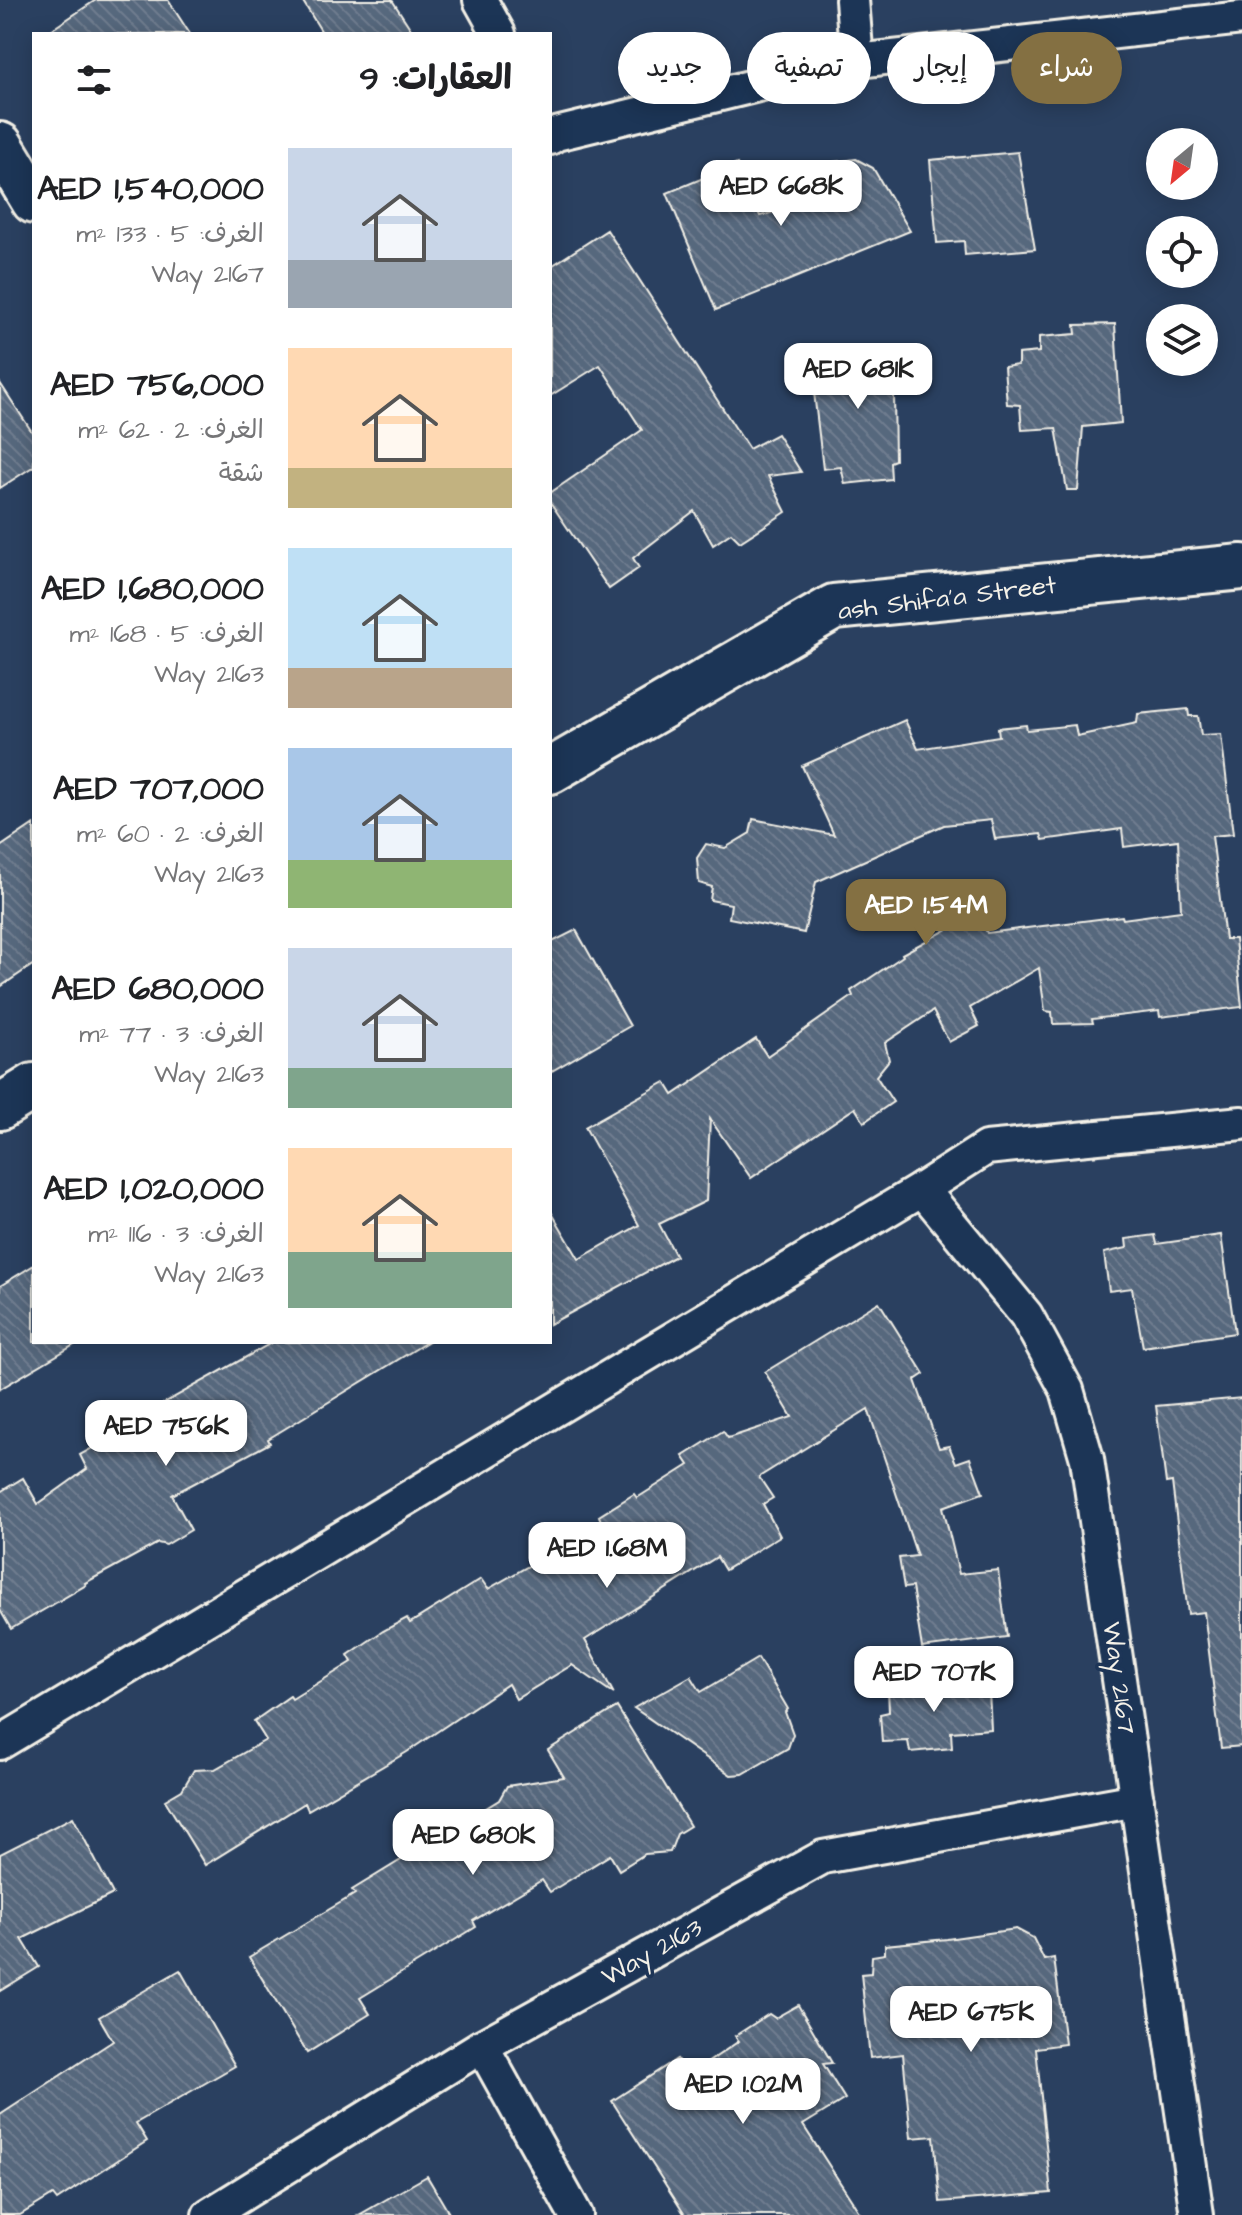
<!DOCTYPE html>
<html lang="ar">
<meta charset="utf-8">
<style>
body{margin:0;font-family:"Architects Daughter","Playpen Sans Arabic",sans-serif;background:#f6f6f6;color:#202124;direction:rtl;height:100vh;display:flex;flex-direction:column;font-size:30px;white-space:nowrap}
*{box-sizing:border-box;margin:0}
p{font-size:26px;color:#757577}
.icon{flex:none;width:44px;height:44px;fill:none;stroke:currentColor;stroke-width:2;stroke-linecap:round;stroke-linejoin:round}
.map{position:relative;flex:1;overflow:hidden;direction:ltr}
.side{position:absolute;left:32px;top:32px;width:520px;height:1312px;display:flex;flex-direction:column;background:#fff;border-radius:0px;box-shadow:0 4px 20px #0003;direction:rtl}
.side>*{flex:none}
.top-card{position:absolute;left:576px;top:32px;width:546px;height:72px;direction:rtl;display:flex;gap:16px}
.needle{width:52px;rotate:209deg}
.fabs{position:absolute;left:1146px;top:128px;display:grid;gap:16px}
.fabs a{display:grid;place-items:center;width:72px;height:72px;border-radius:50%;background:#fff;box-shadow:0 4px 20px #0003;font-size:40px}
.price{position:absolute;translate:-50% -68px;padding:0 18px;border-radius:16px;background:#fff;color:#222;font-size:26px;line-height:52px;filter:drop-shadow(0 2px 4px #0008)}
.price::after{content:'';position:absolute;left:50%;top:48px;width:24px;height:18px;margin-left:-12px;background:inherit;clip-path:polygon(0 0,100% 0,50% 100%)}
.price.current{background:#847042;color:#fff}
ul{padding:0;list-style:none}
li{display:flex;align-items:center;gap:24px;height:200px;padding:0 40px}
li span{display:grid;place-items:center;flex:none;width:224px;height:160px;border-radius:0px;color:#555}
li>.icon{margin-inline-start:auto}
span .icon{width:96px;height:96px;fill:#fffc;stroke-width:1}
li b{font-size:34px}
h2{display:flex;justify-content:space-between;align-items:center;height:96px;padding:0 40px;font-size:34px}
.chip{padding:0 28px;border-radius:36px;background:#fff;box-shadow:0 4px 20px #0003;font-size:28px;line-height:72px}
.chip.current{background:#847042;color:#fff}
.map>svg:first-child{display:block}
</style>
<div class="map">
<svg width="1242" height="2215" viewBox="0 0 1242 2215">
<defs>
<pattern id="building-back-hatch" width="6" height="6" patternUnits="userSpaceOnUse" patternTransform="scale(2)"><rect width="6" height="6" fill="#56677d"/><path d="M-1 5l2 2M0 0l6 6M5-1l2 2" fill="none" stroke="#6f7d8f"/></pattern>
</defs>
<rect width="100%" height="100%" fill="#2a4060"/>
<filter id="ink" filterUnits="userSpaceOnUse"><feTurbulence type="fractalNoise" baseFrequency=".0125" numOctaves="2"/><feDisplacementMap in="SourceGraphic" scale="16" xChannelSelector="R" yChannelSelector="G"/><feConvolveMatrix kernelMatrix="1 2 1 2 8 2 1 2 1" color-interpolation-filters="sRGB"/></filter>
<g filter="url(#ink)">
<g fill="url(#building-back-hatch)" stroke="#f4f1e8" stroke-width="2">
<path d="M 96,0 L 168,0 L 190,34 L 45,34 Z"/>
<path d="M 302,0 L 392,0 L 414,34 L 323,34 Z"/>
<path d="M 1018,152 L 1035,249 L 965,255 L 964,241 L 937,243 L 930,160 Z"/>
<path d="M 856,159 L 873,168 L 910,231 L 716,310 L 667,193 L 737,164 L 760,216 L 813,201 L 809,165 Z"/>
<path d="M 607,230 L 749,449 L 777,434 L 801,472 L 768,476 L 786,512 L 740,542 L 731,533 L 713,545 L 694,511 L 633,558 L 639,568 L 609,589 L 550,502 L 550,493 L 642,430 L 600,365 L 550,396 L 550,267 Z"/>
<path d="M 1115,324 L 1121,423 L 1083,427 L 1078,490 L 1067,490 L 1056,428 L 1022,430 L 1020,405 L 1007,404 L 1004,367 L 1018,365 L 1018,354 L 1039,352 L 1039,337 L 1076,334 L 1075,325 Z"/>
<path d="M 901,347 L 907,391 L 894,393 L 895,460 L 890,462 L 891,479 L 845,484 L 841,467 L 823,469 L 810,358 Z"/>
<path d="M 0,383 L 34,435 L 34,466 L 0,488 Z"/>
<path d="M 1188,709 L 1189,716 L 1198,716 L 1201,735 L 1221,734 L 1233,834 L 1212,836 L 1225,939 L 1235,939 L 1242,1007 L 1160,1017 L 1159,1011 L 1092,1019 L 1093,1023 L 1053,1024 L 1052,1012 L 1045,1011 L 1039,968 L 970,1008 L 979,1026 L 949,1042 L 933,1011 L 885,1043 L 889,1060 L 876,1076 L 893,1102 L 864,1122 L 855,1108 L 751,1178 L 710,1119 L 706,1201 L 659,1224 L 676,1256 L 550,1324 L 550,1210 L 579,1259 L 639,1225 L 585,1127 L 665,1082 L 673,1095 L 756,1039 L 767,1056 L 853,996 L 851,991 L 903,956 L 902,954 L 977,913 L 987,933 L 1122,916 L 1123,919 L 1181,911 L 1178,840 L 1124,847 L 1122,829 L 1043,840 L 1041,834 L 995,839 L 991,820 L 944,825 L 816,882 L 804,933 L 729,918 L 731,904 L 710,900 L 712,887 L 699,883 L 697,858 L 706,844 L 725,848 L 750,833 L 753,819 L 834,835 L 802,766 L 905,720 L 918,749 L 999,736 L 998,728 L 1026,725 L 1027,730 L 1075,725 L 1077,736 L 1137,723 L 1138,714 Z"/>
<path d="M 34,824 L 34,964 L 0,987 L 0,847 Z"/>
<path d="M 576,930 L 630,1026 L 550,1072 L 550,943 Z"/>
<path d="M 1155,1235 L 1157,1244 L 1221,1235 L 1235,1333 L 1143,1347 L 1132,1288 L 1109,1291 L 1104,1253 L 1127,1248 L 1126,1239 Z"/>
<path d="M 34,1265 L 34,1342 L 79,1342 L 0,1389 L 0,1286 Z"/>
<path d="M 879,1302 L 924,1374 L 915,1380 L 939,1448 L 949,1446 L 956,1463 L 970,1458 L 983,1493 L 943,1507 L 959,1574 L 998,1570 L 1007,1637 L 922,1648 L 912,1587 L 904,1588 L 899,1558 L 917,1556 L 868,1409 L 759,1477 L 773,1498 L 763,1504 L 780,1536 L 725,1570 L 717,1557 L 585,1640 L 614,1694 L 572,1665 L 516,1699 L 508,1684 L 407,1752 L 308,1810 L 305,1803 L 205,1865 L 165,1800 L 182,1790 L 194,1770 L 215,1769 L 266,1740 L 254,1721 L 290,1696 L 292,1699 L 352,1662 L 348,1655 L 383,1631 L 407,1618 L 410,1623 L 481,1579 L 488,1589 L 532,1564 L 534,1567 L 601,1521 L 599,1516 L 634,1494 L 637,1498 L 689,1465 L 683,1456 L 723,1431 L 728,1438 L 792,1417 L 765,1372 Z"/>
<path d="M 273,1342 L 427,1342 L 268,1439 L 270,1443 L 172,1495 L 191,1530 L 166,1545 L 158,1543 L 85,1583 L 86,1585 L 11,1629 L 0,1610 L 0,1492 L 23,1478 L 38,1504 L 87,1469 L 80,1455 L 105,1441 L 111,1448 L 160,1414 L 157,1407 Z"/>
<path d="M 1242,1398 L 1242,1746 L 1221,1748 L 1204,1612 L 1188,1614 L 1172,1482 L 1166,1483 L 1156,1406 Z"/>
<path d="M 758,1658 L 788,1709 L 785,1712 L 793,1734 L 788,1748 L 743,1774 L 731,1775 L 634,1708 L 691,1676 L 701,1692 Z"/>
<path d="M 918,1677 L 989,1691 L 991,1729 L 951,1732 L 952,1748 L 910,1752 L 908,1741 L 882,1742 L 880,1714 L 889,1712 L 888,1688 L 918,1686 Z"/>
<path d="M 617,1707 L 690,1826 L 677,1834 L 670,1852 L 645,1854 L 619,1870 L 610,1855 L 550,1892 L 542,1880 L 473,1921 L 476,1927 L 360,1998 L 370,2014 L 307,2053 L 249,1957 L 355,1894 L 352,1890 L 499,1800 L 507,1786 L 564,1777 L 548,1750 Z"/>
<path d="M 73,1817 L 113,1894 L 22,1939 L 39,1967 L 0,1991 L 0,1854 Z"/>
<path d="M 1016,1929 L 1033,1938 L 1044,1960 L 1054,1958 L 1065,2044 L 1036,2048 L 1051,2193 L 940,2202 L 934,2136 L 911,2138 L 903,2054 L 870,2058 L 861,1974 L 871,1973 L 872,1956 L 885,1954 L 885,1945 L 947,1939 Z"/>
<path d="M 180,1970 L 235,2066 L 136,2123 L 147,2141 L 57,2200 L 53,2195 L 20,2215 L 0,2215 L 0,2115 L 113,2041 L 99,2017 Z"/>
<path d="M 798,2005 L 832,2063 L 823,2064 L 845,2099 L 803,2125 L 861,2215 L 685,2215 L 612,2101 L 677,2059 L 688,2076 L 739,2041 L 735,2036 L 769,2014 L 775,2018 Z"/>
<path d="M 427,2176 L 450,2215 L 359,2215 Z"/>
</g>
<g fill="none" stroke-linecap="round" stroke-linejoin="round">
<defs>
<g id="street">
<path d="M 480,0 L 499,34"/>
<path d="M 852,0 L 857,61"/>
<path d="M 550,138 L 556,134 L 857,61 L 1242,18"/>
<path d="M 922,1189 L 1026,1315 L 1067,1390 L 1087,1459 L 1197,2215"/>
<path d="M 0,1743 L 922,1189 L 986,1148 L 1242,1123"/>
<path d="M 482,2046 L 576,2215"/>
<path d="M 209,2215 L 482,2046 L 823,1857 L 1137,1800"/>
</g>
<g id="secondary">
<path d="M 0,145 L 34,201"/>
<path d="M 550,771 L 834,607 L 1242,567"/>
<path d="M 0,1107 L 34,1086"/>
</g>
</defs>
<use href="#street" stroke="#f4f1e8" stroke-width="38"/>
<use href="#secondary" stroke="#f4f1e8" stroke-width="50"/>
<use href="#street" stroke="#1d3557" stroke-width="32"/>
<use href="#secondary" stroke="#1d3557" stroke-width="44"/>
</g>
</g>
<g text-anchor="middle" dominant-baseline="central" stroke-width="7" stroke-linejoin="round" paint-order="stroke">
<g font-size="26" fill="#f4f1e8" stroke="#1d3557">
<text transform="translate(947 598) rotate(-7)">ash Shifa'a Street</text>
<text transform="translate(1119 1678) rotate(82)">Way 2167</text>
<text transform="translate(652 1952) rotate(-29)">Way 2163</text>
</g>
</g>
</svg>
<div class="fabs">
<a><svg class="needle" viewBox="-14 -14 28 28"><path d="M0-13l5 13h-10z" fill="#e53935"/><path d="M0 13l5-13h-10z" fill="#757577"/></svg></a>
<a><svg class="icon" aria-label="locate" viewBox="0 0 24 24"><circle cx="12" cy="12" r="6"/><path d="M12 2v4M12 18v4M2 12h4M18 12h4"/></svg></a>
<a><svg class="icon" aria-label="layers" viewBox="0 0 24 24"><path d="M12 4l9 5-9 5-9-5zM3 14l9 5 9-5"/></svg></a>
</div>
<b class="price" style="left:781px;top:228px">AED 668K</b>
<b class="price" style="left:858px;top:411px">AED 681K</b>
<b class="price current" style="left:926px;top:947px">AED 1.54M</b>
<b class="price" style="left:166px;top:1468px">AED 756K</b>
<b class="price" style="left:607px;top:1590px">AED 1.68M</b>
<b class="price" style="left:934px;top:1714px">AED 707K</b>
<b class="price" style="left:473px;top:1877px">AED 680K</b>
<b class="price" style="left:971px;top:2054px">AED 675K</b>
<b class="price" style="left:743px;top:2126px">AED 1.02M</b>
<div class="top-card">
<a class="chip current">شراء</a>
<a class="chip">إيجار</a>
<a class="chip">تصفية</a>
<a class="chip">جديد</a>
</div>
<section class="side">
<h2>العقارات: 9<svg class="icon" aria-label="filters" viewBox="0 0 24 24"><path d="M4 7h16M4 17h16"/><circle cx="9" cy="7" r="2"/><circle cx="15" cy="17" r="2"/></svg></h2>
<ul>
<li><span style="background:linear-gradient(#c9d6e8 70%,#9aa5b1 0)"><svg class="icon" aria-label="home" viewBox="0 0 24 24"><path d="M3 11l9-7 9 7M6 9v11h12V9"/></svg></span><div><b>AED 1,540,000</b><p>الغرف: 5 · 133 m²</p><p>Way 2167</p></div></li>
<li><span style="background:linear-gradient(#ffd9b3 75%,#c2b280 0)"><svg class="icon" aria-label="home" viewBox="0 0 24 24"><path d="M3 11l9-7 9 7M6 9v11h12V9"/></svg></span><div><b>AED 756,000</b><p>الغرف: 2 · 62 m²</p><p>شقة</p></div></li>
<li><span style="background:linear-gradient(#bfe0f5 75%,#b9a48a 0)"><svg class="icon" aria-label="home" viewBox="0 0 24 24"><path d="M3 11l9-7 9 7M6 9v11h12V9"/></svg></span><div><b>AED 1,680,000</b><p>الغرف: 5 · 168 m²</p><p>Way 2163</p></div></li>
<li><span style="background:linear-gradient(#a9c7e8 70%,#8fb573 0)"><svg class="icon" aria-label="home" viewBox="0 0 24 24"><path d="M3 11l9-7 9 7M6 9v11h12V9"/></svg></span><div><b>AED 707,000</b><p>الغرف: 2 · 60 m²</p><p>Way 2163</p></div></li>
<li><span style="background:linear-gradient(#c9d6e8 75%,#7fa58c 0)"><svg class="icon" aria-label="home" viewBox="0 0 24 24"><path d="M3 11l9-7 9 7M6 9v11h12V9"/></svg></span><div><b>AED 680,000</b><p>الغرف: 3 · 77 m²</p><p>Way 2163</p></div></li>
<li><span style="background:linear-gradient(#ffd9b3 65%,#7fa58c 0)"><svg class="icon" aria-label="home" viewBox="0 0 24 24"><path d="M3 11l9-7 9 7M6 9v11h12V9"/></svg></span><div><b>AED 1,020,000</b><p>الغرف: 3 · 116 m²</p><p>Way 2163</p></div></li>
</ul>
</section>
</div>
